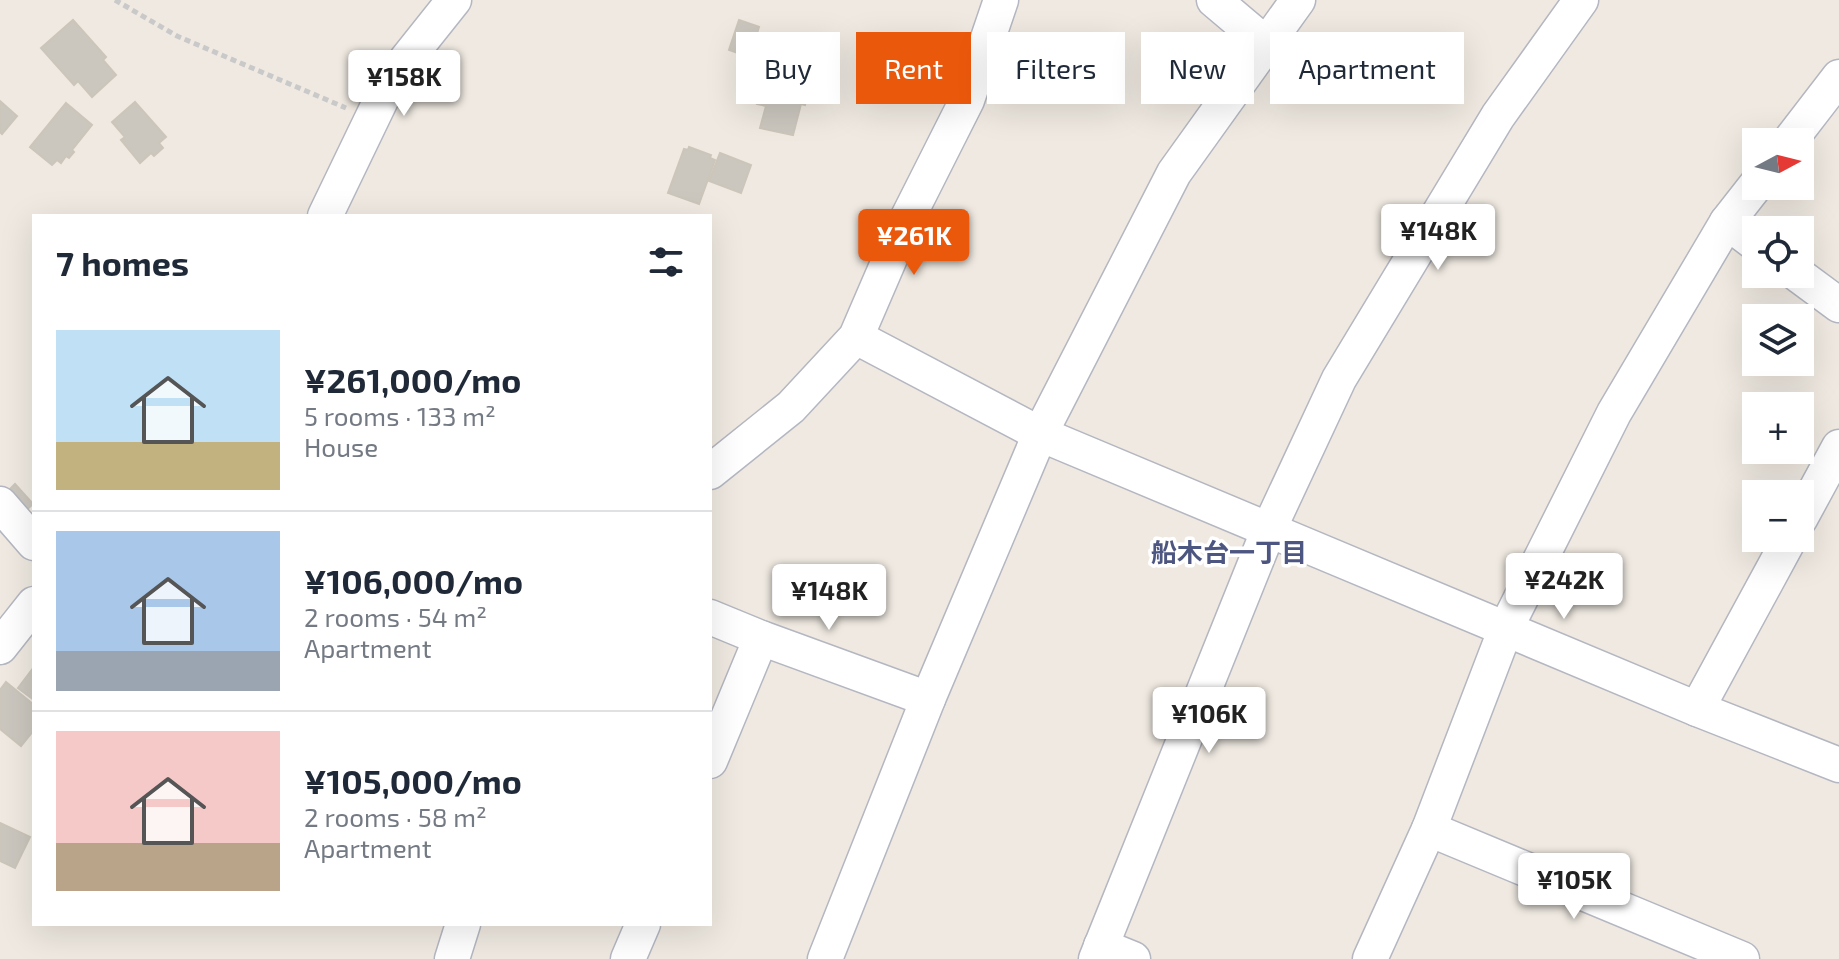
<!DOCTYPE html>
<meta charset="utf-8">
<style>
body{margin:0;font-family:"Exo 2","Noto Sans JP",sans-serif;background:#f2f2f3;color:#1f2937;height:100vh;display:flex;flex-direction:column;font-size:30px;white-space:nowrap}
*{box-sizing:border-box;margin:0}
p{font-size:26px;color:#747a83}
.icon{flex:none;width:44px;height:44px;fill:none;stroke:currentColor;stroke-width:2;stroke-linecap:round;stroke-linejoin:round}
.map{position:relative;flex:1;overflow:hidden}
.side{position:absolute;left:32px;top:214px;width:680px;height:712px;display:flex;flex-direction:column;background:#fff;border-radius:0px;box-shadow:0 8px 32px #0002}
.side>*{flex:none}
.guide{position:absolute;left:736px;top:32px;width:760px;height:72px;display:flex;gap:16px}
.needle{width:52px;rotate:83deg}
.fabs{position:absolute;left:1742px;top:128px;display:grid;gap:16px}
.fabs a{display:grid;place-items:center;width:72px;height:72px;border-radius:0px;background:#fff;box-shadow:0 8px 32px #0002;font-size:40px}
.price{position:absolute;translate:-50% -68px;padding:0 18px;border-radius:8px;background:#fff;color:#222;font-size:26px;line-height:52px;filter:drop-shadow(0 2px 4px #0008)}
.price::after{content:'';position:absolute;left:50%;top:48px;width:24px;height:18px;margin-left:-12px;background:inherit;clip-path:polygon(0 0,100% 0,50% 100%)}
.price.on{background:#ea580c;color:#fff}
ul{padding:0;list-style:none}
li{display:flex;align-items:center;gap:24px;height:200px;padding:0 24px}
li+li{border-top:2px solid #e0e1e3}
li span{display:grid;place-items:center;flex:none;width:224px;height:160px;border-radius:0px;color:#555}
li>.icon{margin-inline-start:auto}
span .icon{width:96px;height:96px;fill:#fffc;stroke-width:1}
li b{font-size:34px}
h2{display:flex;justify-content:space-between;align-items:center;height:96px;padding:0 24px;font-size:34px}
.pill{padding:0 28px;border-radius:0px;background:#fff;box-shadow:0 8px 32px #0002;font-size:28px;line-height:72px}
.pill.on{background:#ea580c;color:#fff}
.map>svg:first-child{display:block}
</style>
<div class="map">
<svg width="1839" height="959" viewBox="0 0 1839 959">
<rect width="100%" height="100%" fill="#efe9e1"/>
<g fill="#cbc7bf" stroke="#cbc5ba" stroke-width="2">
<path d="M 73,20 L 106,57 L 103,60 L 116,75 L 92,97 L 78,81 L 74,85 L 41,48 Z"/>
<path d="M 739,20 L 759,27 L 756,37 L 762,39 L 758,52 L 755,51 L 752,58 L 729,50 Z"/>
<path d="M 771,61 L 808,71 L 803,92 L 808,93 L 805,105 L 801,104 L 793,135 L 760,128 L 766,106 L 757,104 L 762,86 L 764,87 Z"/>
<path d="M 0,101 L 17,116 L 2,134 L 0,132 Z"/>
<path d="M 135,102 L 166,137 L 159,143 L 163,148 L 154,156 L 151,153 L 140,163 L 121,140 L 125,137 L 112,122 Z"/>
<path d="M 66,103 L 92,125 L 72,150 L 74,152 L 69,158 L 66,156 L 61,163 L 57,160 L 52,165 L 30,147 Z"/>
<path d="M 689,147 L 711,155 L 710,158 L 715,160 L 699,204 L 668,193 L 684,149 L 688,150 Z"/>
<path d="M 720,153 L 751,165 L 741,193 L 709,181 Z"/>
<path d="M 15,484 L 33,504 L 23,513 L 6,493 Z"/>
<path d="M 34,667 L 34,700 L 18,688 Z"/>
<path d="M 6,682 L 34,705 L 34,730 L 21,746 L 0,729 L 0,690 Z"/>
<path d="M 0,823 L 30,837 L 15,868 L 0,861 Z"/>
</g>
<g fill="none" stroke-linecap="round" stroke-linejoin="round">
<defs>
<g id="minor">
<path d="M 1214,0 L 1266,44"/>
<path d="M 1789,142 L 1839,77"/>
<path d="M 325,216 L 391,79 L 454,0"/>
<path d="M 1727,222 L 1756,244"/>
<path d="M 1797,274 L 1839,305"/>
<path d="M 856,337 L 1040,434 L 1697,709 L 1839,765"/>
<path d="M 710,472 L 791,407 L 856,337 L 906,221 L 967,100 L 1001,0"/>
<path d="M 0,504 L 34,543"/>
<path d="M 1800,519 L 1839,447"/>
<path d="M 710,617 L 761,638 L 928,699"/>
<path d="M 0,647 L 34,604"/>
<path d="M 1697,709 L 1790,538"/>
<path d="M 710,761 L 761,638"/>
<path d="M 1429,829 L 1742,959"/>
<path d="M 1101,946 L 1133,959"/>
<path d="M 452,959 L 463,924"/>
<path d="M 628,959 L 643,924"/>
<path d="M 825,959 L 928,699 L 1040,434 L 1174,173 L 1298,0"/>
<path d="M 1096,959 L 1269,529 L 1339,379 L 1498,116 L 1581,0"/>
<path d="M 1370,959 L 1429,829 L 1506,628 L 1614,413 L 1727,222 L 1756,185"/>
</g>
</defs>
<use href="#minor" stroke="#b4b7c1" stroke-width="37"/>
<path stroke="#c9c9c9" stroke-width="5" stroke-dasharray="6 4" stroke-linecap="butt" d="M 115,0 L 177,36 L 346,108"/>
<use href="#minor" stroke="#fff" stroke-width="34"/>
</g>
<g text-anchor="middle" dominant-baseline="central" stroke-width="7" stroke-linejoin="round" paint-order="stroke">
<g font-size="26" font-weight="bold" fill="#4d5680" stroke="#fff">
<text x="1229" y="551">船木台一丁目</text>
</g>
</g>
</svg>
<div class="fabs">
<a><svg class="needle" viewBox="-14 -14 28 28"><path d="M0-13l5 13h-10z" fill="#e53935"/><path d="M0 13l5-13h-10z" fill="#747a83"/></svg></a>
<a><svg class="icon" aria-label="locate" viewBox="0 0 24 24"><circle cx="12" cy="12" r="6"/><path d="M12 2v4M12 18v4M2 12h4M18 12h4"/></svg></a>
<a><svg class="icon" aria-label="layers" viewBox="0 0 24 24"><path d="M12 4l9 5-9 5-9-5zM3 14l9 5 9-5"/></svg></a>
<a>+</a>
<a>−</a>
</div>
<b class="price" style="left:404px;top:118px">¥158K</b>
<b class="price" style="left:1438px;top:272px">¥148K</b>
<b class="price on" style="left:914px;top:277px">¥261K</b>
<b class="price" style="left:1564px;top:621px">¥242K</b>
<b class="price" style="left:829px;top:632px">¥148K</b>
<b class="price" style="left:1209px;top:755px">¥106K</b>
<b class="price" style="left:1574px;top:921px">¥105K</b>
<div class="guide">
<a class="pill">Buy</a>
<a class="pill on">Rent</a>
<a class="pill">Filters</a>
<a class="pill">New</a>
<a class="pill">Apartment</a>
</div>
<section class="side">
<h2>7 homes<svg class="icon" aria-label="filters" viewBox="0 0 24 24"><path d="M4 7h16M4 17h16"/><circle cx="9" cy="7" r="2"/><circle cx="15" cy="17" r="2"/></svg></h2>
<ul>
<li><span style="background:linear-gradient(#bfe0f5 70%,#c2b280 0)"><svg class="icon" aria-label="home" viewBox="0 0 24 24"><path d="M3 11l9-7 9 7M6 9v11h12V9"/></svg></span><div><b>¥261,000/mo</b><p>5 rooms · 133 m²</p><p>House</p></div></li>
<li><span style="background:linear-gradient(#a9c7e8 75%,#9aa5b1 0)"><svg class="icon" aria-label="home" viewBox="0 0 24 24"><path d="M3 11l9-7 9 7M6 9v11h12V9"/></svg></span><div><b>¥106,000/mo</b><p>2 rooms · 54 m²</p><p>Apartment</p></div></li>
<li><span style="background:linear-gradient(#f6c9c9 70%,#b9a48a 0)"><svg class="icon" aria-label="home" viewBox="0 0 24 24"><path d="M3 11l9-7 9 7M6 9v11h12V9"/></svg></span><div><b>¥105,000/mo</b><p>2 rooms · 58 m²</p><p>Apartment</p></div></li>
</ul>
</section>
</div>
